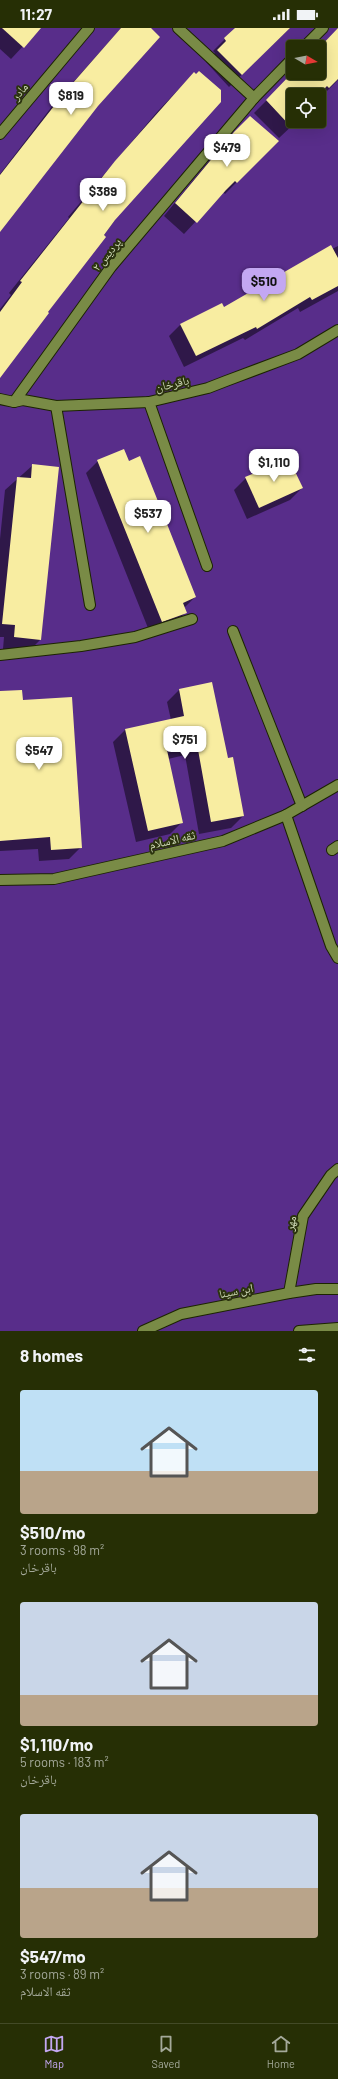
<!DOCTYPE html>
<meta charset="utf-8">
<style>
body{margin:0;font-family:Barlow,"Noto Naskh Arabic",sans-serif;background:#323b13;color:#f1f3f6;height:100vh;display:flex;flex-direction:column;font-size:15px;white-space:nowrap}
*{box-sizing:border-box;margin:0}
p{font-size:13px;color:#a4a99a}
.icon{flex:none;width:22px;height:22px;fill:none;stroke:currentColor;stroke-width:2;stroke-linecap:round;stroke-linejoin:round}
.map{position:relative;height:1303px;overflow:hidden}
.panel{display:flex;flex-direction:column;background:#262f05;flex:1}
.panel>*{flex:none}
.needle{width:26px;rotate:100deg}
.tools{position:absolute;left:286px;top:12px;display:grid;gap:8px}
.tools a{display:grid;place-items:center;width:40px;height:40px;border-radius:4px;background:#262f05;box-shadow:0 4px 16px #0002,0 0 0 1px #424a27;font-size:20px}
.price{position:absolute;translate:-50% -34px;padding:0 9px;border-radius:8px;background:#fff;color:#222;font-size:13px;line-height:26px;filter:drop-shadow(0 1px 2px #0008)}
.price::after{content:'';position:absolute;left:50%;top:24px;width:12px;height:9px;margin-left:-6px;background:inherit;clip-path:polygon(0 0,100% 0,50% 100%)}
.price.current{background:#c3a7f2;color:#111}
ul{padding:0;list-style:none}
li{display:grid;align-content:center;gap:8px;height:212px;padding:0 20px}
li span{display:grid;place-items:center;height:124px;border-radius:4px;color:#555}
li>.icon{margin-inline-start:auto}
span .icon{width:72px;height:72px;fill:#fffc;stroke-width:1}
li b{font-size:17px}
h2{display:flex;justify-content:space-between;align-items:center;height:48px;padding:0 20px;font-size:17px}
.status{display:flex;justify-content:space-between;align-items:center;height:28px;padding:0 20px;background:#262f05;direction:ltr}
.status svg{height:11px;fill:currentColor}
.dock{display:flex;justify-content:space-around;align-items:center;height:56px;border-top:1px solid #424a27;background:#262f05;font-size:11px;color:#a4a99a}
.dock a{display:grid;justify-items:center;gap:2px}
.dock .current{color:#c3a7f2}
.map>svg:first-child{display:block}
</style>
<div class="status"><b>11:27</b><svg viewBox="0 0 49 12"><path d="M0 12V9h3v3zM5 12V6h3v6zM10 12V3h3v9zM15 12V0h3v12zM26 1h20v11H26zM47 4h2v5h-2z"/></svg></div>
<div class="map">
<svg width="338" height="1303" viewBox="0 0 338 1303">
<rect width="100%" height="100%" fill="#333f07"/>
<path fill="#582d8a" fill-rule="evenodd" d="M 0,0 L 338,0 L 338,1303 L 0,1303 ZM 293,19 L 319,19 L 319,45 L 293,45 ZM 293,67 L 319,67 L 319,93 L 293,93 Z"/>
<g fill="#0007">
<path d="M 0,0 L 40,0 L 11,31 L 0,21 Z"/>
<path d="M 121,0 L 149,0 L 97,77 L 0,203 L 0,146 L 53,77 Z"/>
<path d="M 240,0 L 290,0 L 229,59 L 206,34 L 215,25 L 213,23 L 235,1 Z"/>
<path d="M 338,1 L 338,52 L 319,71 L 319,67 L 293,67 L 293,93 L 297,93 L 279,110 L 254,85 L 294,45 L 319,45 L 319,20 Z"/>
<path d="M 194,45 L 115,192 L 0,349 L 0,281 L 11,267 L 9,265 L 69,190 L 68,189 L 157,84 Z"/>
<path d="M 250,89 L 277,113 L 225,166 L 223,164 L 184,206 L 164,188 L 222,117 Z"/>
<path d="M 330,218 L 332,221 L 338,218 L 338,263 L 300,284 L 298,280 L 245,312 L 243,310 L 184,339 L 169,308 L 181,296 L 224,280 Z"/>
<path d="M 98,433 L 195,569 L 184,580 L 186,584 L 174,596 L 150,605 L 86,445 Z"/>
<path d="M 33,437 L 40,612 L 28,624 L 3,621 L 4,609 L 0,609 L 0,511 L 5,462 Z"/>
<path d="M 246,450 L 302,460 L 290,472 L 247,491 L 234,462 Z"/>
<path d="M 179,662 L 227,732 L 243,788 L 231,800 L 199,806 L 185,727 L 168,731 L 182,794 L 170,806 L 136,814 L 113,714 L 125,702 L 171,692 L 167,674 Z"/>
<path d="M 0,664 L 22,673 L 81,819 L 69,831 L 39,833 L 38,821 L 0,823 Z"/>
</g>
<g fill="#f8eda1">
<path d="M 2,0 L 41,0 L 24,20 Z"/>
<path d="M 121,0 L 151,0 L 160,9 L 98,78 L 0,204 L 0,147 L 65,64 Z"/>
<path d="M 235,0 L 290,0 L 242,47 L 217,22 L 226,13 L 224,10 Z"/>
<path d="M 338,0 L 338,51 L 329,60 L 327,58 L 318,67 L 293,67 L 293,101 L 266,72 L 292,45 L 319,45 L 319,20 Z"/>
<path d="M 199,43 L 221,62 L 221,74 L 115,192 L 104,207 L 106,209 L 48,284 L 49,285 L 0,350 L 0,284 L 22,254 L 20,253 L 115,133 L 194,44 L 196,46 Z"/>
<path d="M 250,88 L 279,113 L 237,155 L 235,153 L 226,162 L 197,195 L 175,175 L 234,104 Z"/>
<path d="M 331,217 L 338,230 L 338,258 L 312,272 L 310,269 L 257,301 L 256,299 L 196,328 L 180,296 L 222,275 L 224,279 Z"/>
<path d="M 124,421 L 129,433 L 140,428 L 196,569 L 183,575 L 187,585 L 162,594 L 97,432 Z"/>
<path d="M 289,431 L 303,460 L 259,480 L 245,449 Z"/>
<path d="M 32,436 L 59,439 L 41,612 L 14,609 L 15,597 L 2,596 L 17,449 L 31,450 Z"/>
<path d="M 212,654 L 228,730 L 233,729 L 244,788 L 211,794 L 197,716 L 167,722 L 183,795 L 148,803 L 125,701 L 184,688 L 179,661 Z"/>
<path d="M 22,662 L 23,672 L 72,669 L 82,820 L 51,822 L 50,809 L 0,813 L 0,663 Z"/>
</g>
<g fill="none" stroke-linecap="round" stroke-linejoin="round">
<defs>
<g id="street">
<path d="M 178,0 L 254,70"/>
<path d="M 304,19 L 323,0"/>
<path d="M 0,106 L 89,0"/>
<path d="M 14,374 L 111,239 L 254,70 L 293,30"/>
<path d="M 149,374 L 207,538"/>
<path d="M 56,378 L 90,577"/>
<path d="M 233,603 L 302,778"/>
<path d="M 0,627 L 81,618 L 135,609 L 192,591"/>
<path d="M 286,787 L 331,918 L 338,930"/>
<path d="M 332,822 L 338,818"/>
<path d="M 289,1265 L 303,1188 L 331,1147 L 338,1141"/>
<path d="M 299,1303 L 338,1300"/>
</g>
<g id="secondary">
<path d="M 0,371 L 14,374 L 23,372 L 56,378 L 149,374 L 208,360 L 226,353 L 298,326 L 338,302"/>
<path d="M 0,852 L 54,851 L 223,813 L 286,787 L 338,757"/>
<path d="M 143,1303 L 181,1286 L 289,1265 L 316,1261 L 338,1261"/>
</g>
</defs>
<use href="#street" stroke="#1c2400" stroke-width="12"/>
<use href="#secondary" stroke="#1c2400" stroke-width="12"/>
<use href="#street" stroke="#798b46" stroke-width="10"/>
<use href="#secondary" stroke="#798b46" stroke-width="10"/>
</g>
<g text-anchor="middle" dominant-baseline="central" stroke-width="4" stroke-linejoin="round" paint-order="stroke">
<g font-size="12" fill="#cfdab7" stroke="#2b330e">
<text transform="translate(19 63) rotate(-50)">مادر</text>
<text transform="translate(106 226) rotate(-51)">پردیس ۲</text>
<text transform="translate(172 355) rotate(-13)">باقرخان</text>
<text transform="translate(172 811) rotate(-13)">ثقه الاسلام</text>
<text transform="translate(290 1195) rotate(-77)">مهر</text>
<text transform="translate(236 1262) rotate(-11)">ابن سینا</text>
</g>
</g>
</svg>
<div class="tools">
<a><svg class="needle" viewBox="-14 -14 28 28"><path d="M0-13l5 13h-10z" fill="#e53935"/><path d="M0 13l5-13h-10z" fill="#a4a99a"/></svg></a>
<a><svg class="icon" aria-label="locate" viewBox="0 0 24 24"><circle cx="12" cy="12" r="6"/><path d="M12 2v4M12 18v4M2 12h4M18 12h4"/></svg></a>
</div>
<b class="price" style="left:71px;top:88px">$819</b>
<b class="price" style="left:227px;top:140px">$479</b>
<b class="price" style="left:103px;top:184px">$389</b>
<b class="price current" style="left:264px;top:274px">$510</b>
<b class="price" style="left:274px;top:455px">$1,110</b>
<b class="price" style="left:148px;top:506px">$537</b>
<b class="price" style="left:185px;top:732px">$751</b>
<b class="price" style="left:39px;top:743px">$547</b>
</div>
<section class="panel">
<h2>8 homes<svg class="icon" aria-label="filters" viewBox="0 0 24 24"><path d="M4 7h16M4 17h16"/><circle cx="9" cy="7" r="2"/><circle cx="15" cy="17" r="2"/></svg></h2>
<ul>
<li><span style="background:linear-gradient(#bfe0f5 65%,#b9a48a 0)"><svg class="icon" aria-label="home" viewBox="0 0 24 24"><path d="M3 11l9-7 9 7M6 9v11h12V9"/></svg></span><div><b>$510/mo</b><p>3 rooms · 98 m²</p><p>باقرخان</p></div></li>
<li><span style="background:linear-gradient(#c9d6e8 75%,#b9a48a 0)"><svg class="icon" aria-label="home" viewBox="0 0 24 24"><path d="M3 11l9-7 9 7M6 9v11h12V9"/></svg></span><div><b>$1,110/mo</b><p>5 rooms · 183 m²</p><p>باقرخان</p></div></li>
<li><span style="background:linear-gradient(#c9d6e8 60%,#b9a48a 0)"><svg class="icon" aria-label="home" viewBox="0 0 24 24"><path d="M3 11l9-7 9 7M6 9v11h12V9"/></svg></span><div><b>$547/mo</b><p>3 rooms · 89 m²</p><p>ثقه الاسلام</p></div></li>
</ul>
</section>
<nav class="dock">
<a class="current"><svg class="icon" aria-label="map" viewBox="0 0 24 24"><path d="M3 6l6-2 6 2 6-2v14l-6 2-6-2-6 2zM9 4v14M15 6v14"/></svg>Map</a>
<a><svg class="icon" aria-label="saved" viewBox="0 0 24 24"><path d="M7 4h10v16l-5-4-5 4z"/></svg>Saved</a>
<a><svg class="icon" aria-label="home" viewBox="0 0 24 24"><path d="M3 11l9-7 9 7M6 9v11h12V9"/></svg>Home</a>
</nav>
